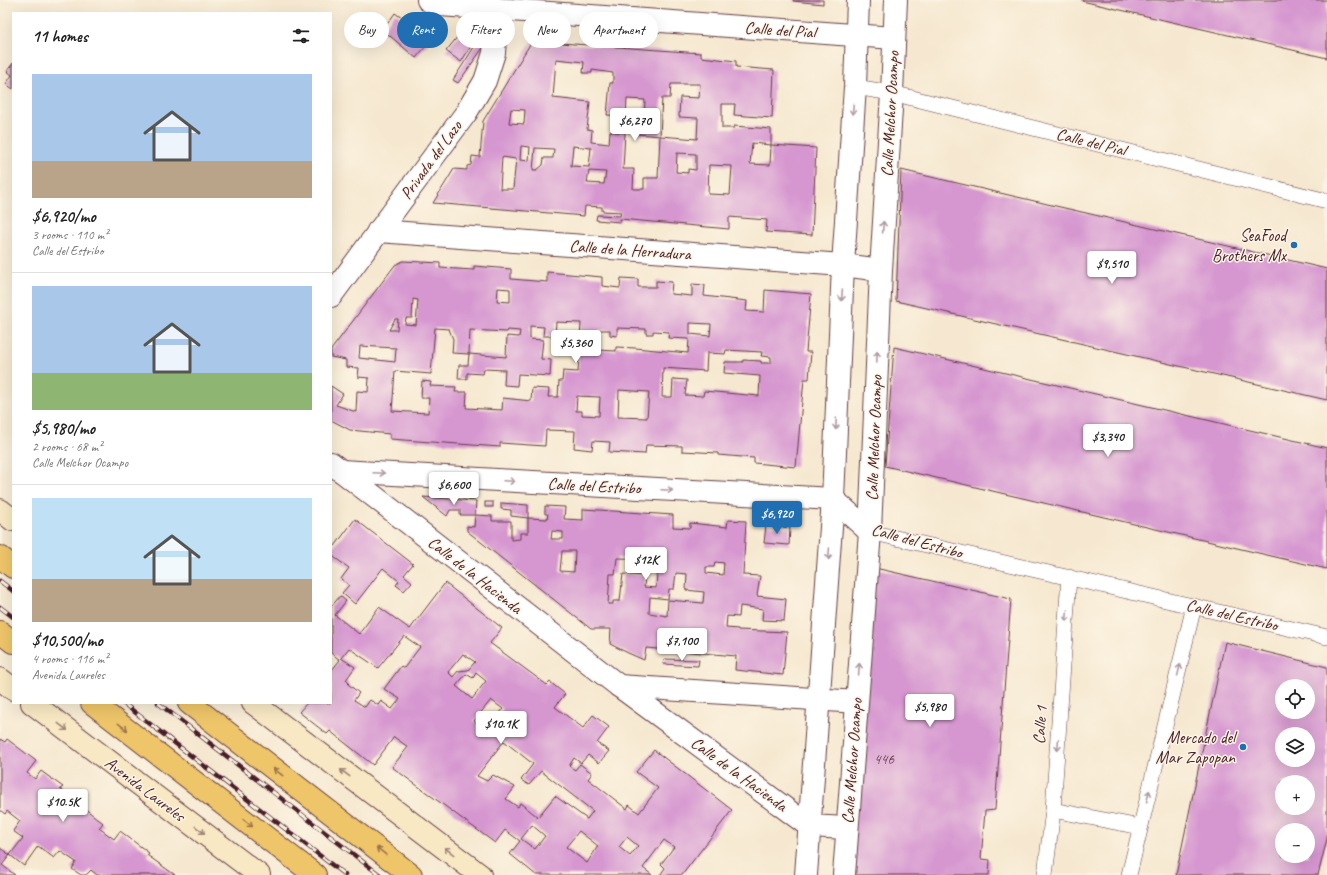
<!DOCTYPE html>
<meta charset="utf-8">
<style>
body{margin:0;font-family:Caveat,sans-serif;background:#f6f6f6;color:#222;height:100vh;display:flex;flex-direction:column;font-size:15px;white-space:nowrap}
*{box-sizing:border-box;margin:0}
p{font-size:13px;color:#767676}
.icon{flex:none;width:22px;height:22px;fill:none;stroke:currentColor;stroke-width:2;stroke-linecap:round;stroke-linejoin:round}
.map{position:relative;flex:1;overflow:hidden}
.sheet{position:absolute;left:12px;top:12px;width:320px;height:692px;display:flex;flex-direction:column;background:#fff;border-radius:0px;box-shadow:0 4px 16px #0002}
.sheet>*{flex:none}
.guide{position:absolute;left:344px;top:12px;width:380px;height:36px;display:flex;gap:8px}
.controls{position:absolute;left:1275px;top:679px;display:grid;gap:8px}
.controls a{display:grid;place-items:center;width:40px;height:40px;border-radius:50%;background:#fff;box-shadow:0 4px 16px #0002;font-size:20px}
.price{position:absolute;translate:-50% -34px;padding:0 9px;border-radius:4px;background:#fff;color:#222;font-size:13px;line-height:26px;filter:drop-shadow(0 1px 2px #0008)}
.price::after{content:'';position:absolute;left:50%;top:24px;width:12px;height:9px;margin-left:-6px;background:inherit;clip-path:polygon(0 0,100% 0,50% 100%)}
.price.on{background:#1f6fb2;color:#fff}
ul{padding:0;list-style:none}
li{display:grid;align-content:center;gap:8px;height:212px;padding:0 20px}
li+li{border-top:1px solid #e0e0e0}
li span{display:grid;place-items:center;height:124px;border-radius:0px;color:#555}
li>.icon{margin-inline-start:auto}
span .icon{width:72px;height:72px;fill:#fffc;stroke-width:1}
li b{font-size:17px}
h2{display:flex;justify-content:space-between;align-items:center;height:48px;padding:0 20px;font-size:17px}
.tag{padding:0 14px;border-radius:18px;background:#fff;box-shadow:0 4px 16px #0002;font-size:14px;line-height:36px}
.tag.on{background:#1f6fb2;color:#fff}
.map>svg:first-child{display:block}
</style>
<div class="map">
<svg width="1327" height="875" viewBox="0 0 1327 875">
<rect width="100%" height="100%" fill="#fcf5e5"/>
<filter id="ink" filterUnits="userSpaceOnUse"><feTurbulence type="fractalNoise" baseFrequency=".025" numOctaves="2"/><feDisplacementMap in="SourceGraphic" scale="8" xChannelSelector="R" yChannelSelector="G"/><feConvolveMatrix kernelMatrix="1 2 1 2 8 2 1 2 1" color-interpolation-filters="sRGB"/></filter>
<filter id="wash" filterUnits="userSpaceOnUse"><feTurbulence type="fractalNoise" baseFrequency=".012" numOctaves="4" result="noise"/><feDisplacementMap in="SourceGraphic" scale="16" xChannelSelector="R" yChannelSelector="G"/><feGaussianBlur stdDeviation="0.9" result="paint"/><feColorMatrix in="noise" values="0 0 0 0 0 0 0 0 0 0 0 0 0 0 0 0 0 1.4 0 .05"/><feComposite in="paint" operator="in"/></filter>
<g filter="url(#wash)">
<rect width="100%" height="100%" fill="#f6e8d0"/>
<g id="blocks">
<g fill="#d696d0" fill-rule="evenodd">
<path d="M 793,0 L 823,0 L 823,4 L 793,1 Z"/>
<path d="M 1082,0 L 1327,0 L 1327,58 L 1082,1 Z"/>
<path d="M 395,13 L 431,40 L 416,58 L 383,30 Z"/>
<path d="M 459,35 L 473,43 L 461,62 L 446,51 Z"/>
<path d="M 478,41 L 485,45 L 458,83 L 453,80 Z"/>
<path d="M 532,41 L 701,53 L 701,57 L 736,61 L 736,67 L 774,70 L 772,118 L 734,115 L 735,104 L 722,104 L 722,128 L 734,128 L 734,126 L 771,129 L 771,145 L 752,143 L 750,164 L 770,165 L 771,145 L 816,148 L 812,235 L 766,232 L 767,220 L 729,217 L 729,229 L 620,219 L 620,222 L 596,220 L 597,215 L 620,216 L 621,212 L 602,211 L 602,207 L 585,206 L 584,216 L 433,203 L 454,169 L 467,170 L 467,166 L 471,165 L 472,156 L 480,157 L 483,121 ZM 556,59 L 584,62 L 583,73 L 592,73 L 592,70 L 613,73 L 613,83 L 610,83 L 607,115 L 626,116 L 627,99 L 645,100 L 644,122 L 639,122 L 638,134 L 660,136 L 662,98 L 670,98 L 671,84 L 700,84 L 699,98 L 680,97 L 679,117 L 698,118 L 697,139 L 660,136 L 658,178 L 644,178 L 644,189 L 633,189 L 634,169 L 623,169 L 625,133 L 610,131 L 609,144 L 591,142 L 592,130 L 587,129 L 590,102 L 553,98 ZM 511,109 L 525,110 L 524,124 L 509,123 ZM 521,146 L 530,147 L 529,161 L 520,160 ZM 573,146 L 591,148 L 589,167 L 571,166 ZM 535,148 L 554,149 L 553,158 L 544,158 L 543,165 L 537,170 L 533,170 ZM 677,153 L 696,154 L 696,170 L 688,169 L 688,173 L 676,172 ZM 502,157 L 516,159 L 513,189 L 500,189 ZM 709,165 L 732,166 L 730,195 L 708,194 ZM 589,171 L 606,172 L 604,184 L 587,183 Z"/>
<path d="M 13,63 L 13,89 L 6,84 L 12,75 L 7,71 Z"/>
<path d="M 901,170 L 1327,269 L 1327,400 L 896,301 Z"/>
<path d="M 403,261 L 440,263 L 440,268 L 474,270 L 474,266 L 511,269 L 511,279 L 547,282 L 547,272 L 602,277 L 602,286 L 620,288 L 621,278 L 638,279 L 638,287 L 656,287 L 656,281 L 672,282 L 671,294 L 692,296 L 692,284 L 705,285 L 704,296 L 747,301 L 746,311 L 764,312 L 765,290 L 811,294 L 806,352 L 811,352 L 809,379 L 804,379 L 796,467 L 754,463 L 754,458 L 718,455 L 718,453 L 682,451 L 682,446 L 646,445 L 645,454 L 609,452 L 610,442 L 593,441 L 592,450 L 574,448 L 575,431 L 546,430 L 545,446 L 500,443 L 500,447 L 390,439 L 390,434 L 350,430 L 331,420 L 331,386 L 343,394 L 336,405 L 356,412 L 357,391 L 368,392 L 369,378 L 358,377 L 359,368 L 346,367 L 346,360 L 331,357 L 331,350 L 395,265 ZM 498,288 L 510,289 L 510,302 L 497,301 ZM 413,299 L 418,300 L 416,325 L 405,324 L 406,318 L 412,318 ZM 395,319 L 398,319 L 397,330 L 389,330 ZM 556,322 L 581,323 L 578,372 L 563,371 L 562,381 L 559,381 L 558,397 L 548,397 L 549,389 L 532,388 L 531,401 L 503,398 L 502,410 L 466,408 L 467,392 L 455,392 L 456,387 L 430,386 L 431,382 L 422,381 L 421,398 L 429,398 L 428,413 L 392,411 L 395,371 L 431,374 L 435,328 L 449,329 L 453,339 L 452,353 L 469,354 L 470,330 L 507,332 L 508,330 L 520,331 L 519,337 L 507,336 L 506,357 L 469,354 L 468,365 L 459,365 L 458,379 L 467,379 L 467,373 L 483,374 L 484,369 L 505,370 L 504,385 L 517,386 L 518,374 L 550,376 L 551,360 L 541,359 L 543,340 L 530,339 L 530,326 L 544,327 L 543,336 L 555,336 ZM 690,323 L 711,324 L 710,336 L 690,334 ZM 617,328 L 646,329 L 646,334 L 653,334 L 653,331 L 669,332 L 668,338 L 689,339 L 688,353 L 635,348 L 616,347 L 616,351 L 597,350 L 599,330 L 610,330 L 610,335 L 617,336 ZM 360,346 L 396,348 L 395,362 L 359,358 ZM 726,350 L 762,352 L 761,356 L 771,357 L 771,363 L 761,363 L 761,361 L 743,360 L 743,362 L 725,362 L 724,373 L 760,376 L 759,396 L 704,391 L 703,396 L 685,395 L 687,380 L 673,379 L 672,397 L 662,397 L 663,368 L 706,371 L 707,353 L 725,354 ZM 619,390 L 649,392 L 647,418 L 618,417 ZM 577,396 L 600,397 L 599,416 L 582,415 L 582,411 L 576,411 Z"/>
<path d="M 894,347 L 1327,448 L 1327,569 L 885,466 Z"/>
<path d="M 423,497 L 476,501 L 475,515 L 460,515 L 460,510 L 450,510 L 447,516 Z"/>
<rect x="485" y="502" width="8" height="5"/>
<path d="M 501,503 L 528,505 L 528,518 L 511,516 L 511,510 L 501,509 Z"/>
<path d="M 545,506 L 565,507 L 564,519 L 583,520 L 583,509 L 673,515 L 673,527 L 690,528 L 690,523 L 727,527 L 728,520 L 746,521 L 743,575 L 760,576 L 757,596 L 786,599 L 784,621 L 762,620 L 763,609 L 740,606 L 739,617 L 727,616 L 726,628 L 738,629 L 738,630 L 787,632 L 783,675 L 735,670 L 736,656 L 646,648 L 644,660 L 628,653 L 610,644 L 611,629 L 591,629 L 467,531 L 467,526 L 474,527 L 475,515 L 492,516 L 492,521 L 511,521 L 511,540 L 520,539 L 520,533 L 528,533 L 528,518 L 547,519 L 548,514 L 545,514 ZM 552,531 L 563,532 L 563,539 L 551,539 ZM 562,551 L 575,551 L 574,572 L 560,571 ZM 617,558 L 658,559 L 656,588 L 644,587 L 645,576 L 623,574 L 620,601 L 613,601 L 613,604 L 608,604 L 610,574 L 615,574 ZM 715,562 L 724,563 L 723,575 L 706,573 L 706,567 L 714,567 ZM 676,573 L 687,574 L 686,590 L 704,592 L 703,603 L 668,600 L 667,616 L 649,613 L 650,597 L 668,599 L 669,589 L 674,589 Z"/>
<path d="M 355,519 L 413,564 L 404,575 L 412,582 L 404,591 L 396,585 L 399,581 L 383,568 L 355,604 L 342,593 L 349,585 L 341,579 L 349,568 L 331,555 L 331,543 L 335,546 Z"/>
<path d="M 766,525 L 790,528 L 789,545 L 764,543 Z"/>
<path d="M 875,568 L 1011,599 L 995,809 L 995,810 L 985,811 L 981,859 L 990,860 L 989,875 L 851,875 Z"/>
<path d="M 445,583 L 502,628 L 490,643 L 547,685 L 550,682 L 565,694 L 555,707 L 583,728 L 593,715 L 609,727 L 597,743 L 609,751 L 599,763 L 588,755 L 581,763 L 574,758 L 569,766 L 575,770 L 580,764 L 592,773 L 588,779 L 627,809 L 629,805 L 639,813 L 658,788 L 636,772 L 654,750 L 732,810 L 682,875 L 660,875 L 665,868 L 661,864 L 674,847 L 664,840 L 643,868 L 652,875 L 536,875 L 510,854 L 520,841 L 505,830 L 495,843 L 392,767 L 408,747 L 394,737 L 373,765 L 330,731 L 327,734 L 299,712 L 307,703 L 331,703 L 331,671 L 340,660 L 331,653 L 331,607 L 340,596 L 346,601 L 335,615 L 359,634 L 379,607 L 410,629 ZM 404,636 L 420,647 L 404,668 L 401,666 L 384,689 L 400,699 L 392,709 L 381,701 L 378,705 L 370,700 L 365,707 L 354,700 L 359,693 L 348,684 L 349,683 L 346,680 L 355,667 L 341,658 L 349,648 L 378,668 ZM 463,654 L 475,662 L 468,670 L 458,671 L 453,677 L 448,672 ZM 476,673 L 486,681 L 472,699 L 456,686 L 466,674 L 473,678 ZM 491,700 L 503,709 L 486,731 L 474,721 ZM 504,741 L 533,764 L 521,780 L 529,785 L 541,771 L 593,811 L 587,819 L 555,796 L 538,817 L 520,803 L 518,807 L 506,799 L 515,787 L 493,775 L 487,781 L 477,776 ZM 532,825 L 545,836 L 535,849 L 521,839 ZM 579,831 L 598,846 L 587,863 L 566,847 ZM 627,837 L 638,846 L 630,856 L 619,847 Z"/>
<path d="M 1225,642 L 1327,667 L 1327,839 L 1318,875 L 1176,875 ZM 1282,686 L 1308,686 L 1308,712 L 1282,712 ZM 1282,734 L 1308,734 L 1308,760 L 1282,760 ZM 1282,782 L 1308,782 L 1308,808 L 1282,808 ZM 1282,830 L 1308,830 L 1308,856 L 1282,856 Z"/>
<path d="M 664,659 L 699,660 L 698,666 L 663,664 Z"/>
<path d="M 0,739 L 5,742 L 7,739 L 36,761 L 27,773 L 35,779 L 41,771 L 63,787 L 60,789 L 103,823 L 99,828 L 114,839 L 120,831 L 149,853 L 147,855 L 175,875 L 97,875 L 91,870 L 86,875 L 81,875 L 72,869 L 76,862 L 60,851 L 54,858 L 38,846 L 24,866 L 10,855 L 23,838 L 13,831 L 20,821 L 7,811 L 5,814 L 0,810 Z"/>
<path d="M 0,848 L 10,855 L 2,865 L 15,875 L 0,875 Z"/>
</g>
</g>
</g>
<g filter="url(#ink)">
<use href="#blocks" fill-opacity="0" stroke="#643d44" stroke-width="1"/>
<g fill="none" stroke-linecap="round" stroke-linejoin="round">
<defs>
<g id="service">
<path d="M 855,87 L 892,93 L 1327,201"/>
<path d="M 870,532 L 1327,637"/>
<path d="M 1053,810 L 1140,827"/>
<path d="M 1045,875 L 1053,810 L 1069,577"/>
<path d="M 1129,875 L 1194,606"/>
</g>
<g id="minor">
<path d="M 428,0 L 440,5 L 894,38"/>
<path d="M 378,231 L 843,265 L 881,270"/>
<path d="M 331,296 L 466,113 L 485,81 L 494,53 L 497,9"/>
<path d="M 331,463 L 619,686 L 809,826 L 847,828"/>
<path d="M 341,471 L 833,499 L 870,532"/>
<path d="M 619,686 L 857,702"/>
<path d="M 806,875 L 833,499 L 843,265 L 855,87 L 858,0"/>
<path d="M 844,875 L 870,532 L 881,270 L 892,93 L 896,0"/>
</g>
<g id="secondary">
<path d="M 0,510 L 13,520"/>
<path d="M 0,679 L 13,689"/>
<path d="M 32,703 L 259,875"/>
<path d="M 253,703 L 480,875"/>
</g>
<g id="primary">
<path d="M 0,557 L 13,567"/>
<path d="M 0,632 L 13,642"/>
<path d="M 92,703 L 315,875"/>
<path d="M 189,703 L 411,875"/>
</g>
</defs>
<use href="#service" stroke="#643d44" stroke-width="16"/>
<use href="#minor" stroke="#643d44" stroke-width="24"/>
<use href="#secondary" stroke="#643d44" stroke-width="24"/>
<use href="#primary" stroke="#643d44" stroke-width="24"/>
<use href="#service" stroke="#fff" stroke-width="15"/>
<use href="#minor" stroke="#fff" stroke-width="22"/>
<use href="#secondary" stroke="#f8e8c3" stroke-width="22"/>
<use href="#primary" stroke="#eec569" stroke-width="22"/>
<defs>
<g id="rail">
<path d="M 0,581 L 13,591"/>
<path d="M 0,607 L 13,617"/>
<path d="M 123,703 L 345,875"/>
<path d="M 158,703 L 380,875"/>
</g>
</defs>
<use href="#rail" stroke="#4a1f2b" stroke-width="4.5"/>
<use href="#rail" stroke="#fcf5e5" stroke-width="3" stroke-dasharray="9" stroke-linecap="butt"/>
</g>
<defs><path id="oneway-shaft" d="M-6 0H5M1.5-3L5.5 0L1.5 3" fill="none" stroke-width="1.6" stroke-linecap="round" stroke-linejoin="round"/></defs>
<g stroke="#ae9aa0">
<use href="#oneway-shaft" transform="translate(853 109) rotate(94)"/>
<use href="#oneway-shaft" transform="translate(883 227) rotate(-86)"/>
<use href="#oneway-shaft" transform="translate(842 295) rotate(93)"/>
<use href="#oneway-shaft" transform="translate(877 357) rotate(-88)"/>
<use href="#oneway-shaft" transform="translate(836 424) rotate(93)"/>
<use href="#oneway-shaft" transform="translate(379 473) rotate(3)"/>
<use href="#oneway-shaft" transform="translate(509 481) rotate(3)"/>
<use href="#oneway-shaft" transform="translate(667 490) rotate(3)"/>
<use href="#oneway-shaft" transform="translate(829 554) rotate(94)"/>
<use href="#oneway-shaft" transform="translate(1067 616) rotate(94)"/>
<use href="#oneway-shaft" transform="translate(859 669) rotate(-86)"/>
<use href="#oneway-shaft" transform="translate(1179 670) rotate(-76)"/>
<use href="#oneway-shaft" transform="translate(1058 745) rotate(94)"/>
<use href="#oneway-shaft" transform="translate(1148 796) rotate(-76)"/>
</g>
<g stroke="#a18477">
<use href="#oneway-shaft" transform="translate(63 727) rotate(37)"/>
<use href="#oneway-shaft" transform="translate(345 773) rotate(-143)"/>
<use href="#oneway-shaft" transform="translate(200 830) rotate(37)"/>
<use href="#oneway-shaft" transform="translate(449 851) rotate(-143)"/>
</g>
<g stroke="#9c724a">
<use href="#oneway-shaft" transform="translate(123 727) rotate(38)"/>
<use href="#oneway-shaft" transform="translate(278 772) rotate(-142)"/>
<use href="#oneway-shaft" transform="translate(248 823) rotate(38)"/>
<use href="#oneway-shaft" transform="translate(381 851) rotate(-142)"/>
</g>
</g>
<g fill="#1f6fb2" stroke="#fcf5e5" stroke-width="1.5">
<circle cx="1294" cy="245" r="4"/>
<circle cx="1243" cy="747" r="4"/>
</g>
<g text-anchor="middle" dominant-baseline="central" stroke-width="3" stroke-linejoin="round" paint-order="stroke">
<g font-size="15" fill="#6d3d54">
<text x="884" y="759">446</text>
</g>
<g font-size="17" fill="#4a1f2b" stroke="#fcf5e5">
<text transform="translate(780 30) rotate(4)">Calle del Pial</text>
<text transform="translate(890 114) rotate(-87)">Calle Melchor Ocampo</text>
<text transform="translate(1091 142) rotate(14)">Calle del Pial</text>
<text transform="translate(431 160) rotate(-54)">Privada del Lazo</text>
<text transform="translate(630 250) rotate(4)">Calle de la Herradura</text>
<text transform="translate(874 438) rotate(-88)">Calle Melchor Ocampo</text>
<text transform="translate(594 486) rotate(3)">Calle del Estribo</text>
<text transform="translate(917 541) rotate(15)">Calle del Estribo</text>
<text transform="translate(475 575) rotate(38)">Calle de la Hacienda</text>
<text transform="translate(1232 615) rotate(13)">Calle del Estribo</text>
<text transform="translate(1040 725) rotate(-86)">Calle 1</text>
<text transform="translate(852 761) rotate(-86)">Calle Melchor Ocampo</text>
<text transform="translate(739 774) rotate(36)">Calle de la Hacienda</text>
<text transform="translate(145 789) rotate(37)">Avenida Laureles</text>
</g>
<g font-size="17" fill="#4a1f2b" stroke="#fcf5e5" text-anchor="end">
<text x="1286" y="235">SeaFood<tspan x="1286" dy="20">Brothers Mx</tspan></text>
<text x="1235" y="737">Mercado del<tspan x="1235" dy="20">Mar Zapopan</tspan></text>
</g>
</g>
</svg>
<div class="controls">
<a><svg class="icon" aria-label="locate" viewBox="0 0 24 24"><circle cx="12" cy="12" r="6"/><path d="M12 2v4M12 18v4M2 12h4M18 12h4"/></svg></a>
<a><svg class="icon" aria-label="layers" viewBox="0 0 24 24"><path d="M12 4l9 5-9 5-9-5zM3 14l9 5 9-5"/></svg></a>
<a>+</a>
<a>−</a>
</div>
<b class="price" style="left:635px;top:142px">$6,270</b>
<b class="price" style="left:1112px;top:285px">$9,510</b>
<b class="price" style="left:576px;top:364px">$5,360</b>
<b class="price" style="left:1108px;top:458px">$3,340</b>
<b class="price" style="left:454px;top:506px">$6,600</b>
<b class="price on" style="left:777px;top:535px">$6,920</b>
<b class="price" style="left:646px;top:581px">$12K</b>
<b class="price" style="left:682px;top:662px">$7,100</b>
<b class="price" style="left:930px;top:728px">$5,980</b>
<b class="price" style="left:501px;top:745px">$10.1K</b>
<b class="price" style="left:63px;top:823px">$10.5K</b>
<div class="guide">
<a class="tag">Buy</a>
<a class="tag on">Rent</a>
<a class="tag">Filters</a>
<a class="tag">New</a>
<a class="tag">Apartment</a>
</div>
<section class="sheet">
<h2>11 homes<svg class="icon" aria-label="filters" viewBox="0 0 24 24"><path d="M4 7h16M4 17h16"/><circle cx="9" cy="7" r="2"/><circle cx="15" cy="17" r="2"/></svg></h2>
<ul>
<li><span style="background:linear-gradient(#a9c7e8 70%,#b9a48a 0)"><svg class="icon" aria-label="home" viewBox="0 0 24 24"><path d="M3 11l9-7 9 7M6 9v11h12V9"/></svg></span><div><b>$6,920/mo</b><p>3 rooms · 110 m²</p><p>Calle del Estribo</p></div></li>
<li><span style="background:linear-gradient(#a9c7e8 70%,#8fb573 0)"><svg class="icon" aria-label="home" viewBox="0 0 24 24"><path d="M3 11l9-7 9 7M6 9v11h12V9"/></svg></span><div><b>$5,980/mo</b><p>2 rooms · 68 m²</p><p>Calle Melchor Ocampo</p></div></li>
<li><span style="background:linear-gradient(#bfe0f5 65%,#b9a48a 0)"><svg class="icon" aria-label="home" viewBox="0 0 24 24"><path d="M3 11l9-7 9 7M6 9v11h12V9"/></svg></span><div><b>$10,500/mo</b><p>4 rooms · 116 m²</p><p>Avenida Laureles</p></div></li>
</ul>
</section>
</div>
